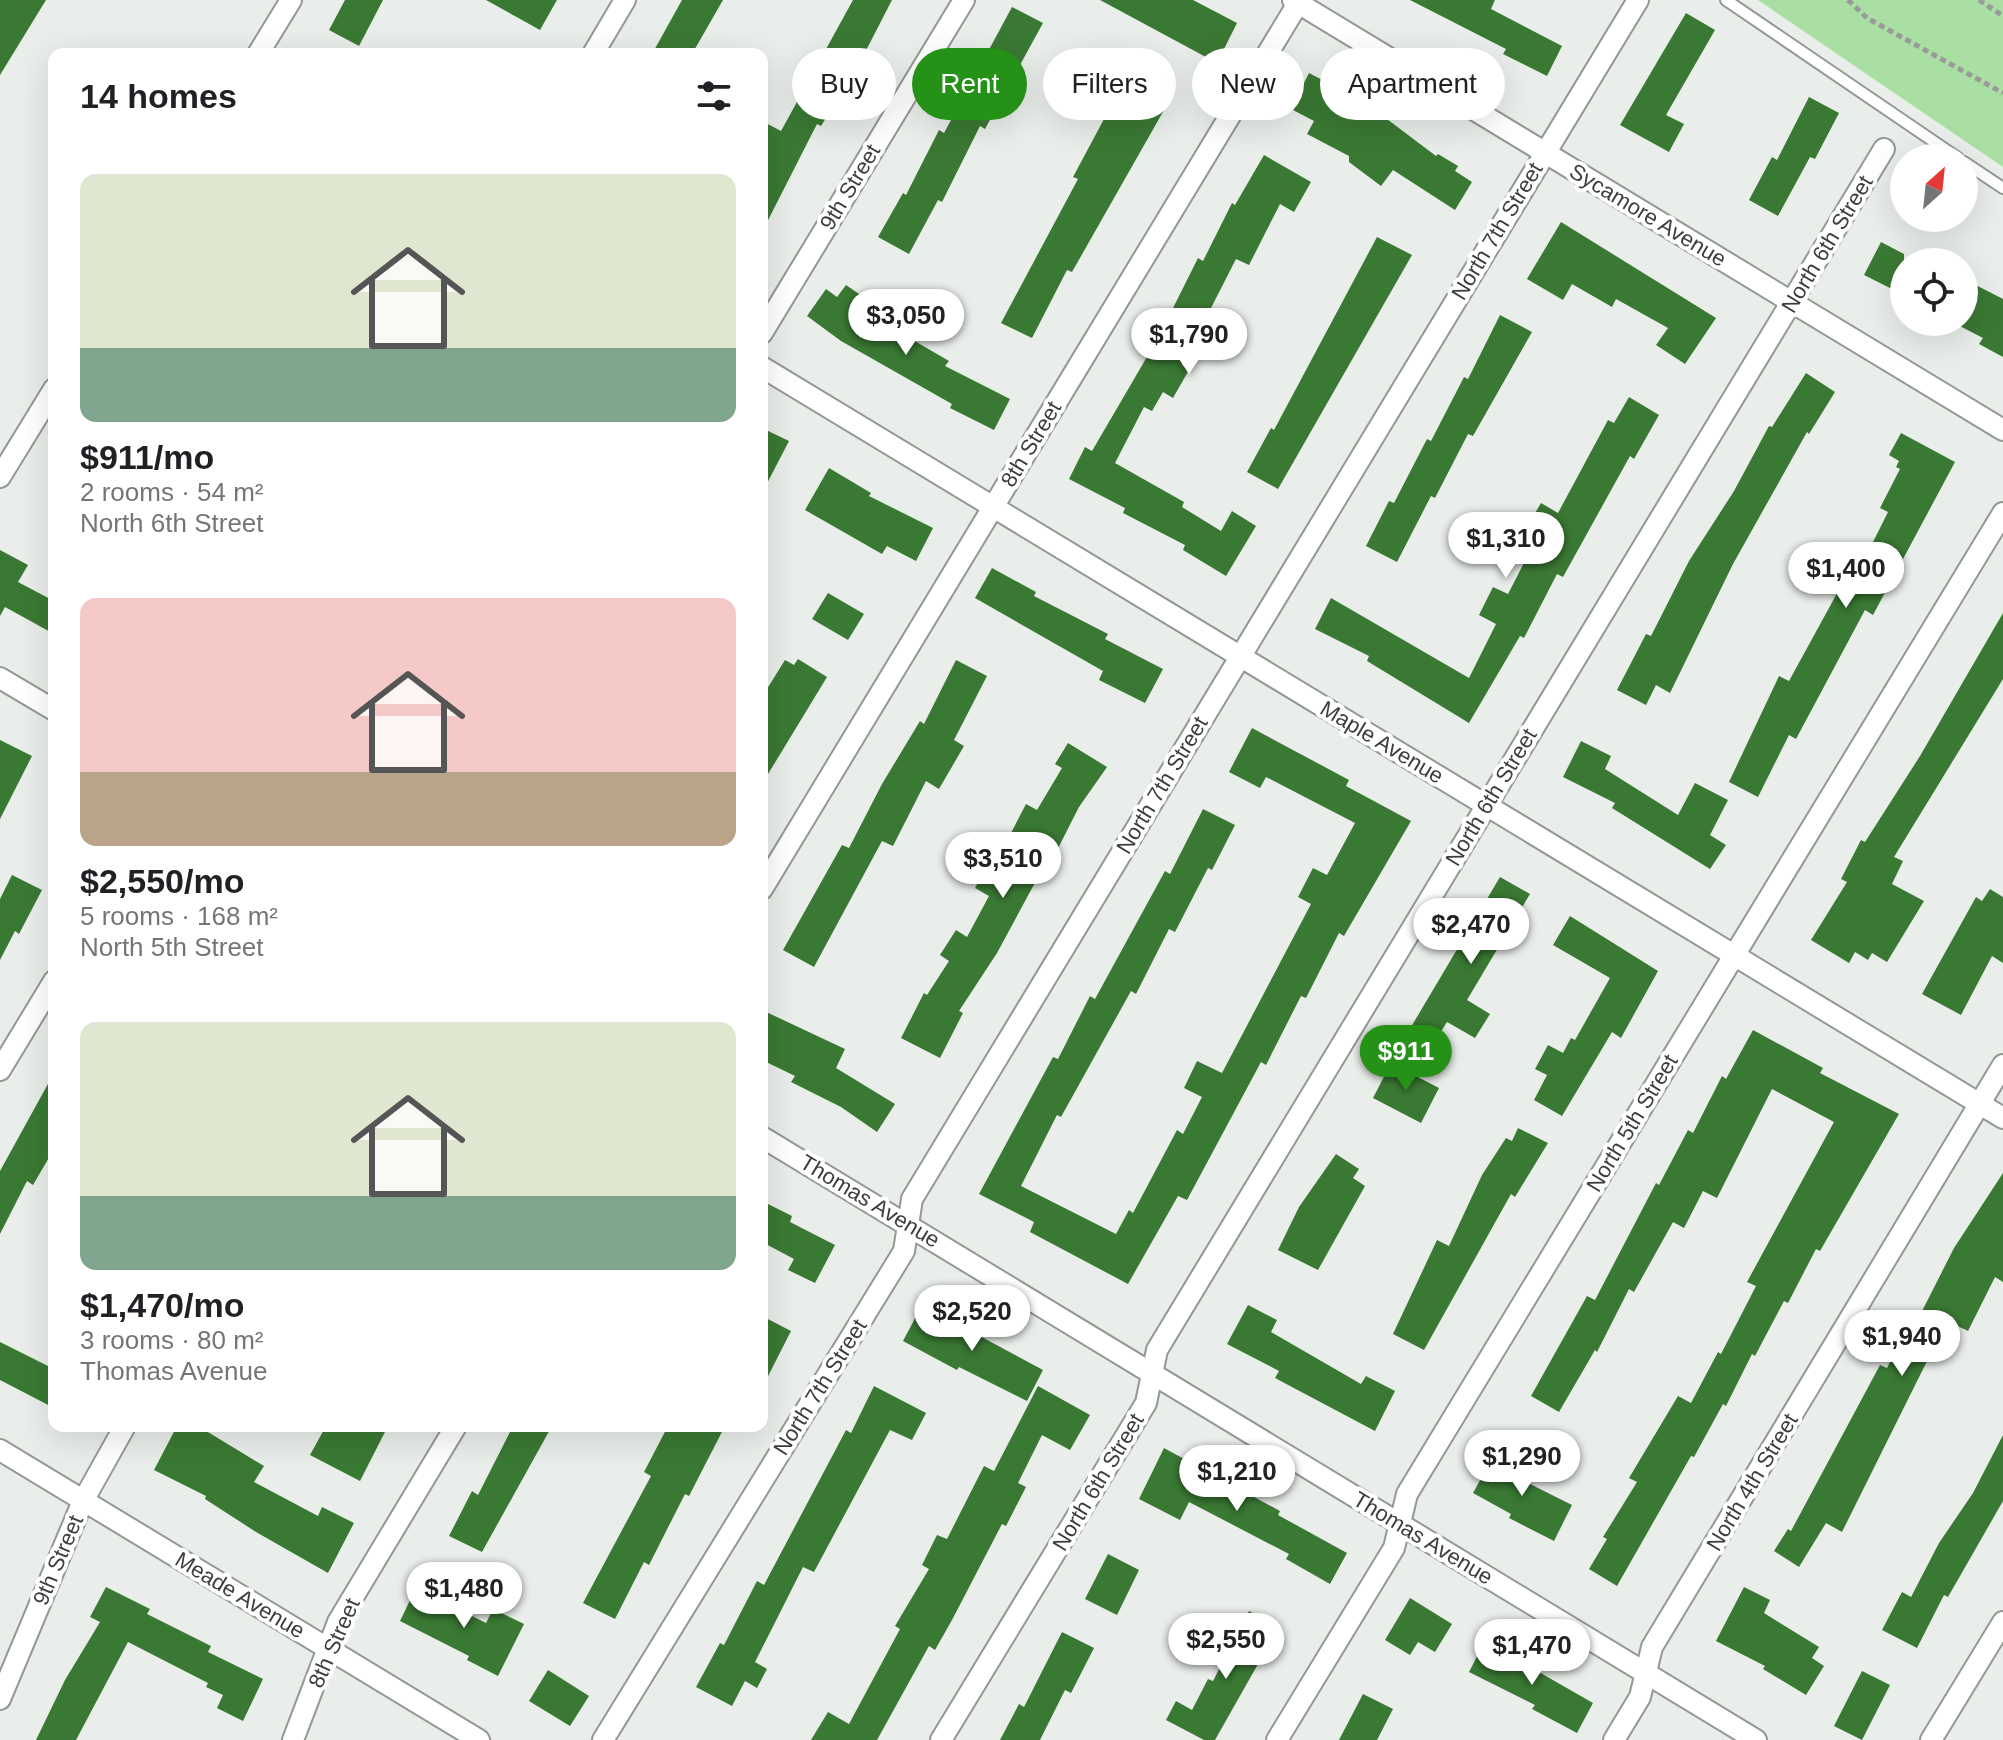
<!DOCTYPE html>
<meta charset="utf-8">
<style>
body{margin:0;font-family:Helvetica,sans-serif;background:#f6f6f6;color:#202124;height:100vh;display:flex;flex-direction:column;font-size:30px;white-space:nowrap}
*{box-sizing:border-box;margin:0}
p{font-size:26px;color:#757577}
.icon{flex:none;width:44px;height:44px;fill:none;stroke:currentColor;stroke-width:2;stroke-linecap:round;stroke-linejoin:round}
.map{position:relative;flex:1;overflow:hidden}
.panel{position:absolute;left:48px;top:48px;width:720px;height:1384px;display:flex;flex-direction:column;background:#fff;border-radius:16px;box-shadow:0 8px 32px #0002}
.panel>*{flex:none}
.hud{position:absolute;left:792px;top:48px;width:760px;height:72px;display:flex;gap:16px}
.needle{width:52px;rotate:27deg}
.fabs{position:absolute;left:1890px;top:144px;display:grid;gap:16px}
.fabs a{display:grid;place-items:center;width:88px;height:88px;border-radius:50%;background:#fff;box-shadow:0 8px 32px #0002;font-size:40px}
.price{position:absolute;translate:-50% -68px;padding:0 18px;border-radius:28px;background:#fff;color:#222;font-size:26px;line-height:52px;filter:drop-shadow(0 2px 4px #0008)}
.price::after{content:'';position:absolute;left:50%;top:48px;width:24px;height:18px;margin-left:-12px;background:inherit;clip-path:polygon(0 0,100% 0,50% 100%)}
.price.current{background:#259117;color:#fff}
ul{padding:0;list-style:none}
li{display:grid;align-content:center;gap:16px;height:424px;padding:0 32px}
li span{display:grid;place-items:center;height:248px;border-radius:16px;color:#555}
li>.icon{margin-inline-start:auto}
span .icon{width:144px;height:144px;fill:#fffc;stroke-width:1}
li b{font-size:34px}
h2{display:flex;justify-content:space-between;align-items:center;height:96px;padding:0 32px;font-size:34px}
.pill{padding:0 28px;border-radius:36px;background:#fff;box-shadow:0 8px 32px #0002;font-size:28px;line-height:72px}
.pill.current{background:#259117;color:#fff}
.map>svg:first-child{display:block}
</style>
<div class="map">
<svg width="2003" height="1740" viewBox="0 0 2003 1740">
<rect width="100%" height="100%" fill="#eaeeea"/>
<path fill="#a9dfa2" d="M 1758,0 L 2003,0 L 2003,167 Z"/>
<g fill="#3a7933">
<path d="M 0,0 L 46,0 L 0,75 Z"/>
<path d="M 345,0 L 383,0 L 359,46 L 329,30 Z"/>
<path d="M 486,0 L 557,0 L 540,30 Z"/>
<path d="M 682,0 L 723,0 L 692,54 L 652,54 Z"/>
<path d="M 853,0 L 892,0 L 858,66 L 821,126 L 817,124 L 762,232 L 762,121 L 781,131 Z"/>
<path d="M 1100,0 L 1193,0 L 1237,23 L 1217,63 Z"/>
<path d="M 1410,0 L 1495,0 L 1491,9 L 1562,46 L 1547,76 L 1503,54 L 1506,49 Z"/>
<path d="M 1012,7 L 1043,23 L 985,129 L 980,126 L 942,202 L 938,200 L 909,254 L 878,237 L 903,193 L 906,195 L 939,130 L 944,133 Z"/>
<path d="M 1686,13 L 1715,30 L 1666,115 L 1684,124 L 1669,152 L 1620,125 Z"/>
<path d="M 1122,71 L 1172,96 L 1072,272 L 1067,270 L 1032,338 L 1001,323 L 1078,179 L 1073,177 L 1111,106 L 1106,104 Z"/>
<path d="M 1309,73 L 1363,101 L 1436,156 L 1438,154 L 1458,166 L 1455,171 L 1472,182 L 1455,210 L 1393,170 L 1381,186 L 1349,162 L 1349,156 L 1307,134 L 1314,121 L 1291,109 Z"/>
<path d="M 1809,97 L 1839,113 L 1815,159 L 1810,157 L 1778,216 L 1749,200 L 1772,157 L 1777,160 Z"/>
<path d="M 1264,155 L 1311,182 L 1294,212 L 1280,204 L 1249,265 L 1236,259 L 1182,365 L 1189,370 L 1173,398 L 1163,392 L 1152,411 L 1144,407 L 1115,463 L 1184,502 L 1182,507 L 1221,531 L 1232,511 L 1256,526 L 1226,576 L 1183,550 L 1185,545 L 1123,513 L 1125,508 L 1069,479 L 1085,447 L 1092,451 L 1158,338 L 1198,258 L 1203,261 L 1232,203 L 1235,205 Z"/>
<path d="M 1561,222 L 1716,318 L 1685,364 L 1656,345 L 1668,328 L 1616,299 L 1612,307 L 1572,284 L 1563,300 L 1527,279 Z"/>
<path d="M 1377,237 L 1412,255 L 1278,489 L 1247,472 L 1271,428 L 1274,430 Z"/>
<path d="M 1881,242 L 1904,254 L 1904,295 L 1864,275 Z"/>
<path d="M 1964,279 L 2003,299 L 2003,357 L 1979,344 L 1983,338 L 1952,322 L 1964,322 Z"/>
<path d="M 846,285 L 865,298 L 858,308 L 949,361 L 945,366 L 1010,399 L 994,430 L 950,408 L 952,404 L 841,341 L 807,316 L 826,289 L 837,297 Z"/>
<path d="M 1500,315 L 1532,332 L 1473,436 L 1468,434 L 1435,498 L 1431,496 L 1397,562 L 1366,546 L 1389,501 L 1394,503 L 1427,439 L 1431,441 L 1464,377 L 1468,379 Z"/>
<path d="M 1806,373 L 1835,392 L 1809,434 L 1807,432 L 1733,564 L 1670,693 L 1656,685 L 1646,705 L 1617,690 L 1646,634 L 1651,636 L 1689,561 L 1734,491 L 1769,426 L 1772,427 Z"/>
<path d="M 1629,397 L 1659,415 L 1634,459 L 1630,456 L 1563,577 L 1557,574 L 1524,638 L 1520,636 L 1469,723 L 1367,661 L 1369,656 L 1315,629 L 1331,598 L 1469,678 L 1496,624 L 1479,615 L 1493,587 L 1508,594 L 1527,557 L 1514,549 L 1541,503 L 1558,513 L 1608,420 L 1614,423 Z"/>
<path d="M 762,428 L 789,441 L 762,493 Z"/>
<path d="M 1901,433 L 1955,462 L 1873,615 L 1865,610 L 1796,739 L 1789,735 L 1758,797 L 1729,782 L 1779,676 L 1789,681 L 1858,555 L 1865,558 L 1888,512 L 1880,508 L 1900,469 L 1896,467 L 1899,461 L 1889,455 Z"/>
<path d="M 829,468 L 871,493 L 869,496 L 933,528 L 916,561 L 887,546 L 882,554 L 805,510 Z"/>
<path d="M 0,550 L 28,565 L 18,582 L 54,601 L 54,634 L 5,607 L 0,616 Z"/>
<path d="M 992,568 L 1036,592 L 1034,596 L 1108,634 L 1105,639 L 1163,669 L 1145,703 L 1099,680 L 1103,671 L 975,598 Z"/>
<path d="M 828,593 L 864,614 L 848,640 L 812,619 Z"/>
<path d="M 2003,613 L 2003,679 L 1894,857 L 1903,861 L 1892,884 L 1924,901 L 1887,962 L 1872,953 L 1868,960 L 1855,952 L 1849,963 L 1811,940 L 1847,882 L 1841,879 L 1861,840 L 1865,842 L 1920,756 Z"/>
<path d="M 798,659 L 827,677 L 762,784 L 762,697 L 785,660 L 794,665 Z"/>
<path d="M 956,660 L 987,676 L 954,740 L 964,746 L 939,789 L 926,781 L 893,846 L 882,841 L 814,967 L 783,950 L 842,845 L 849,848 L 882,784 L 920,721 L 924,724 Z"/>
<path d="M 1252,728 L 1349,780 L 1346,786 L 1411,821 L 1344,936 L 1339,933 L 1306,998 L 1301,996 L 1266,1065 L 1261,1062 L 1187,1200 L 1178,1196 L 1128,1284 L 1030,1232 L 1034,1222 L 979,1194 L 1053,1057 L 1058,1059 L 1090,996 L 1095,999 L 1165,871 L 1170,874 L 1203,809 L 1235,825 L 1212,870 L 1208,868 L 1175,932 L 1169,929 L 1136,994 L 1131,991 L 1061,1117 L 1057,1115 L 1021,1186 L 1116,1234 L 1129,1210 L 1133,1213 L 1177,1130 L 1183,1134 L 1202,1097 L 1184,1088 L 1197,1061 L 1222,1073 L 1311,904 L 1298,897 L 1313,868 L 1327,875 L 1355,823 L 1266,777 L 1260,788 L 1229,772 Z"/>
<path d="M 0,740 L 32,756 L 0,819 Z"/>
<path d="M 1581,741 L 1611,756 L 1605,769 L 1678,815 L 1695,783 L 1728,800 L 1710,835 L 1726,845 L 1710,869 L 1612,808 L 1615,803 L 1563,777 Z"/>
<path d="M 1068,743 L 1107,767 L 1079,807 L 1048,868 L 1044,866 L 997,953 L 959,1011 L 963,1013 L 940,1058 L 901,1038 L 924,993 L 927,995 L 949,961 L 940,955 L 956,930 L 967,937 L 989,896 L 975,888 L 990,861 L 995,864 L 1026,804 L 1037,810 L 1062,768 L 1055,764 Z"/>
<path d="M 12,875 L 42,890 L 19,934 L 15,931 L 0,960 L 0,899 Z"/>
<path d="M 1500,877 L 1530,894 L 1467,1000 L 1490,1014 L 1475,1038 L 1447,1022 L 1435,1041 L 1411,1027 Z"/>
<path d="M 1990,889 L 2003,897 L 2003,963 L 1992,956 L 1961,1015 L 1922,994 L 1976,897 L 1982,901 Z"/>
<path d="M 1570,916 L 1658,971 L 1621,1038 L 1612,1032 L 1562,1116 L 1534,1100 L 1547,1075 L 1535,1069 L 1548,1045 L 1563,1053 L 1571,1038 L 1575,1040 L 1610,978 L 1553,945 Z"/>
<path d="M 762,1010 L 845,1049 L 836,1068 L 895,1104 L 877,1132 L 841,1107 L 791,1082 L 795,1076 L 762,1060 Z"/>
<path d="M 1753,1030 L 1823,1068 L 1820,1073 L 1899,1114 L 1820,1251 L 1816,1249 L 1788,1303 L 1784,1301 L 1755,1356 L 1752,1354 L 1726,1406 L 1723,1404 L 1694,1457 L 1691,1456 L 1617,1586 L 1589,1569 L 1607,1539 L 1603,1537 L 1637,1482 L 1629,1478 L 1678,1396 L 1691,1403 L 1718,1352 L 1721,1354 L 1756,1286 L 1747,1282 L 1834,1122 L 1772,1089 L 1717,1198 L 1703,1191 L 1684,1228 L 1673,1222 L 1634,1292 L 1629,1289 L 1597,1352 L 1595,1350 L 1559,1412 L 1531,1396 L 1587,1296 L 1595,1300 L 1656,1183 L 1659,1185 L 1688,1130 L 1693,1133 L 1722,1076 L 1726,1079 Z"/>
<path d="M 1391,1063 L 1439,1088 L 1421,1123 L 1373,1098 Z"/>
<path d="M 54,1073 L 54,1149 L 33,1185 L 27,1181 L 0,1234 L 0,1171 Z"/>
<path d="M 1518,1128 L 1548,1143 L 1515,1197 L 1511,1194 L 1424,1350 L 1393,1334 L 1437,1240 L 1449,1246 L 1482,1175 L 1506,1138 L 1512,1141 Z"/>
<path d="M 1336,1154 L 1359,1169 L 1353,1178 L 1365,1186 L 1318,1270 L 1278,1250 L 1299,1207 Z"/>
<path d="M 2003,1173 L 2003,1282 L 1995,1277 L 1968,1331 L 1947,1321 L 1842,1532 L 1826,1523 L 1799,1567 L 1774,1551 L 1788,1529 L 1791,1531 L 1880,1365 L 1887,1368 L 1910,1322 L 1915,1325 L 1954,1248 Z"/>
<path d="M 762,1201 L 792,1216 L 790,1222 L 835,1245 L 815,1283 L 788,1270 L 794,1259 L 762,1242 Z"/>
<path d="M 922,1305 L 1043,1370 L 1027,1401 L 959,1367 L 957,1370 L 903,1341 Z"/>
<path d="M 1248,1305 L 1277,1320 L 1271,1332 L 1361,1384 L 1366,1376 L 1395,1391 L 1375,1431 L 1275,1378 L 1279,1371 L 1227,1344 Z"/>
<path d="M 762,1316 L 791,1331 L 762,1388 Z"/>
<path d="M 0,1342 L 54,1369 L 54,1408 L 0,1380 Z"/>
<path d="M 874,1386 L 926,1413 L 912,1440 L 890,1430 L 814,1572 L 803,1567 L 755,1662 L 767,1669 L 757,1688 L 745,1681 L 732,1706 L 696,1687 L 720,1643 L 724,1645 L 757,1581 L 764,1585 L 846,1430 L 851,1433 Z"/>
<path d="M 1038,1386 L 1090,1415 L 1070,1450 L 1042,1435 L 1018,1483 L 1026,1487 L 1006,1526 L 1002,1524 L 952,1620 L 935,1650 L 929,1646 L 877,1740 L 811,1740 L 828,1712 L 849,1724 L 900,1629 L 895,1626 L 929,1569 L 922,1565 L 937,1535 L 947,1539 L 984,1466 L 994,1471 Z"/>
<path d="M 177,1426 L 198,1426 L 264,1466 L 254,1482 L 318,1516 L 322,1507 L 354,1523 L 328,1573 L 256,1532 L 205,1499 L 206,1496 L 154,1470 Z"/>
<path d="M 326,1426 L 388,1426 L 360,1481 L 310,1455 Z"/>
<path d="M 513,1426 L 552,1426 L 482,1552 L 449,1536 L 472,1491 L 478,1495 Z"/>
<path d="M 668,1426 L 725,1426 L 689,1496 L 685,1494 L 649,1565 L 644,1562 L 615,1619 L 583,1603 L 651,1476 L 644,1472 Z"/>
<path d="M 2003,1435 L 2003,1501 L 1948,1597 L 1944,1595 L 1917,1648 L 1882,1630 L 1902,1592 L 1911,1597 L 1939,1543 L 1973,1493 Z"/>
<path d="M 1164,1448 L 1280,1511 L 1278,1515 L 1347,1553 L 1330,1584 L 1286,1559 L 1289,1554 L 1189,1502 L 1180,1520 L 1139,1499 Z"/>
<path d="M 1495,1453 L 1523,1469 L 1518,1478 L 1572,1505 L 1554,1541 L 1509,1518 L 1511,1514 L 1473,1493 Z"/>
<path d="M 1108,1554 L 1139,1570 L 1117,1615 L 1085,1599 Z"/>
<path d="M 106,1587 L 150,1609 L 147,1614 L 211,1646 L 208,1652 L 263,1679 L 243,1721 L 217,1708 L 223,1695 L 206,1687 L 208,1683 L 128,1642 L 76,1740 L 36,1740 L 65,1680 L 100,1622 L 90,1617 Z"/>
<path d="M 1744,1587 L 1770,1600 L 1764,1613 L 1819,1647 L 1812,1658 L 1824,1666 L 1806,1695 L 1763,1669 L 1765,1666 L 1716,1641 Z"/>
<path d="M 416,1588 L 486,1623 L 493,1609 L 524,1624 L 498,1676 L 467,1660 L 469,1656 L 400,1621 Z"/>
<path d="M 1410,1598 L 1452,1624 L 1435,1652 L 1418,1642 L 1410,1655 L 1385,1640 Z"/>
<path d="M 1249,1611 L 1279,1627 L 1215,1740 L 1204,1740 L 1166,1720 L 1176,1701 L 1192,1710 L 1208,1679 L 1213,1681 Z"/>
<path d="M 1062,1632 L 1094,1648 L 1071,1693 L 1065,1690 L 1040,1740 L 1000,1740 L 1019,1704 L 1024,1707 Z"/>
<path d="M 1485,1641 L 1593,1703 L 1577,1733 L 1532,1709 L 1535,1705 L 1469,1672 Z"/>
<path d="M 548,1670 L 589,1696 L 570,1726 L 529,1701 Z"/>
<path d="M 1862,1671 L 1890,1685 L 1862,1740 L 1834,1726 Z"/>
<path d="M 1363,1694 L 1393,1709 L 1377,1740 L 1339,1740 Z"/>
</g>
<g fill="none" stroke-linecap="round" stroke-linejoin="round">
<defs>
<g id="service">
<path d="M 1726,0 L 1958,158"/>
<path d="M 1964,162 L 2003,188"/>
</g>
<g id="minor">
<path d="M 1293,0 L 2003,430"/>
<path d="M 258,54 L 291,0"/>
<path d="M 593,54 L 625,0"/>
<path d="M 762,333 L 964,0"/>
<path d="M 762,367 L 2003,1118"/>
<path d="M 0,477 L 54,389"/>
<path d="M 0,678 L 54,710"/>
<path d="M 762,889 L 1300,0"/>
<path d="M 0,1070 L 54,981"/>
<path d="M 762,1137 L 1756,1740"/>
<path d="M 0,1450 L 479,1740"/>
<path d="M 0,1699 L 83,1501 L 125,1426"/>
<path d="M 293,1740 L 338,1622 L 456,1426"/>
<path d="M 603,1740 L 904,1251 L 912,1199 L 1638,0"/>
<path d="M 941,1740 L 1146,1403 L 1157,1350 L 1884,149"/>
<path d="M 1277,1740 L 1394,1548 L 1407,1494 L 2003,513"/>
<path d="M 1614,1740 L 1640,1697 L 1652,1647 L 2003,1065"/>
<path d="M 1931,1740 L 2003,1622"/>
</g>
</defs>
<use href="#service" stroke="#949893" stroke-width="14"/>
<use href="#minor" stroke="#949893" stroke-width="24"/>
<g stroke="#989b98" stroke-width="5" stroke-dasharray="6 4" stroke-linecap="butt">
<path d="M 1848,0 L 1867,18 L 2003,93"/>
<path d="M 1979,0 L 2003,16"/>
</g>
<use href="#service" stroke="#fff" stroke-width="10"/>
<use href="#minor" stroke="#fff" stroke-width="20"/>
</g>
<g text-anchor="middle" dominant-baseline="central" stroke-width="8" stroke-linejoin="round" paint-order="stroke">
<g font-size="22" fill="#3c3e3c" stroke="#fff">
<text transform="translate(850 187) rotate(-59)">9th Street</text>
<text transform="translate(1648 215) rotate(31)">Sycamore Avenue</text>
<text transform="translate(1497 231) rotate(-59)">North 7th Street</text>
<text transform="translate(1827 244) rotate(-59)">North 6th Street</text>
<text transform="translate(1031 444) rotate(-59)">8th Street</text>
<text transform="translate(1382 742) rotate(31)">Maple Avenue</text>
<text transform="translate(1162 785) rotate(-59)">North 7th Street</text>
<text transform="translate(1491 797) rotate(-59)">North 6th Street</text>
<text transform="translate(1632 1123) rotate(-59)">North 5th Street</text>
<text transform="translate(870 1201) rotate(31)">Thomas Avenue</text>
<text transform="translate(820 1387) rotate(-58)">North 7th Street</text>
<text transform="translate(1098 1482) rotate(-59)">North 6th Street</text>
<text transform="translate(1752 1482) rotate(-59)">North 4th Street</text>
<text transform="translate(1423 1538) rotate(31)">Thomas Avenue</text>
<text transform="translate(58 1560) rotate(-67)">9th Street</text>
<text transform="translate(240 1595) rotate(31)">Meade Avenue</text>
<text transform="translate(334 1643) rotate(-66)">8th Street</text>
</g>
</g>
</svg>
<div class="fabs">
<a><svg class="needle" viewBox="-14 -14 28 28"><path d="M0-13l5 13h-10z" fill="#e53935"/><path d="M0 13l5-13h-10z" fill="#757577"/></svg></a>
<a><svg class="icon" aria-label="locate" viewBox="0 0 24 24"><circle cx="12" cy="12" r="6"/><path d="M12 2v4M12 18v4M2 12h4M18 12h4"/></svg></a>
</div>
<b class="price" style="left:906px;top:357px">$3,050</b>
<b class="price" style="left:1189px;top:376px">$1,790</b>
<b class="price" style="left:1506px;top:580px">$1,310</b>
<b class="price" style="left:1846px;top:610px">$1,400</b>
<b class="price" style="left:1003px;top:900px">$3,510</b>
<b class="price" style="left:1471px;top:966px">$2,470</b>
<b class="price current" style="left:1406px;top:1093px">$911</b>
<b class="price" style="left:972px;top:1353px">$2,520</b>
<b class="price" style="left:1902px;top:1378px">$1,940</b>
<b class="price" style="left:1522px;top:1498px">$1,290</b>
<b class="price" style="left:1237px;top:1513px">$1,210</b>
<b class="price" style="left:464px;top:1630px">$1,480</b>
<b class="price" style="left:1226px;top:1681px">$2,550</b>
<b class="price" style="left:1532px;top:1687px">$1,470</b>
<div class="hud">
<a class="pill">Buy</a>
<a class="pill current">Rent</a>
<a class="pill">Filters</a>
<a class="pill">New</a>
<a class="pill">Apartment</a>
</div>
<section class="panel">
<h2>14 homes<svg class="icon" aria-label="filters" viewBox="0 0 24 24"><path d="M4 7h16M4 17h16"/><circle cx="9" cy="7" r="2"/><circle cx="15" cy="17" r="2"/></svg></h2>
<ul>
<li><span style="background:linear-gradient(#dfe7d0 70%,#7fa58c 0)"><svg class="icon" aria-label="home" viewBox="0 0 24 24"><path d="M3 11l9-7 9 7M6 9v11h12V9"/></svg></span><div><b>$911/mo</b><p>2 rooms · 54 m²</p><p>North 6th Street</p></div></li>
<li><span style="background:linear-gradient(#f6c9c9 70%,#b9a48a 0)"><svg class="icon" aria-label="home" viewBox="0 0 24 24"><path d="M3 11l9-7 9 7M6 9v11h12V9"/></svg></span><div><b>$2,550/mo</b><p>5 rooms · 168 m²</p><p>North 5th Street</p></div></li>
<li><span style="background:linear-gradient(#dfe7d0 70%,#7fa58c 0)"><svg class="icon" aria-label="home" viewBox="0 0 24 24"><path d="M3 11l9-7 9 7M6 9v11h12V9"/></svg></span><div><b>$1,470/mo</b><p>3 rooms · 80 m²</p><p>Thomas Avenue</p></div></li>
</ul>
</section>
</div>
